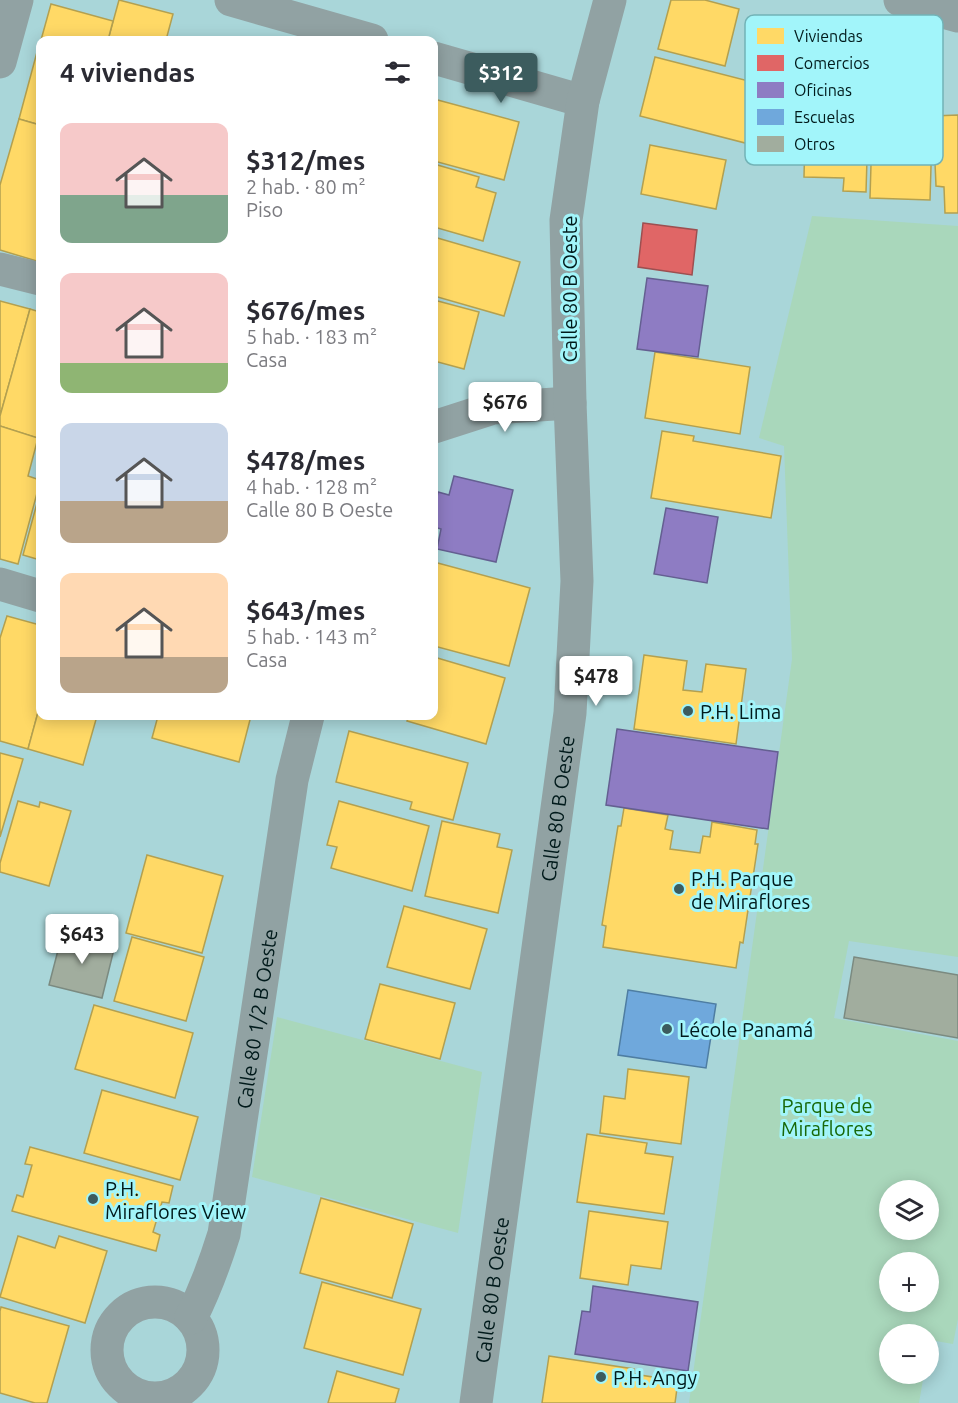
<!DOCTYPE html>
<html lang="es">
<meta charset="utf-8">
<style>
body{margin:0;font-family:Ubuntu,sans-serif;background:#f7f7f7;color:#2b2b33;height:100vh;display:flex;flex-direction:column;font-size:22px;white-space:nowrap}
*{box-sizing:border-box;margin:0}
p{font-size:20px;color:#7c7c81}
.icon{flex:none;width:33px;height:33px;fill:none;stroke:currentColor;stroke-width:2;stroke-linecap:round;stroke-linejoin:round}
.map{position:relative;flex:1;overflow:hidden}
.drawer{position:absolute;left:36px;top:36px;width:402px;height:684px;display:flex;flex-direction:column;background:#fff;border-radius:12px;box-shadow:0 3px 15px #0003}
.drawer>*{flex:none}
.tools{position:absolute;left:879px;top:1180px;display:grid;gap:12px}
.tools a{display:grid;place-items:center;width:60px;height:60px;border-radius:50%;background:#fff;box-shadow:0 3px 15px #0003;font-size:30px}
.price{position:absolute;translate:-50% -51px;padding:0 14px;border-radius:6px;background:#fff;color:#222;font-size:20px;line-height:39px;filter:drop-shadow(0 2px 3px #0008)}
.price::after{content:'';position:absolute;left:50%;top:36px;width:18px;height:14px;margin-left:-9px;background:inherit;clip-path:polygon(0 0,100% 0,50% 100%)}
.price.selected{background:#3c5c5e;color:#fff}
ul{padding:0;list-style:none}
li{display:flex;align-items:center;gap:18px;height:150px;padding:0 24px}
li span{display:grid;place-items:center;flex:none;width:168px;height:120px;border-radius:12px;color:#555}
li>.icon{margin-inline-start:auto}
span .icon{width:72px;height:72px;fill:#fffc;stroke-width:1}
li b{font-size:26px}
h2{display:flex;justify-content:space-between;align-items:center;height:72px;padding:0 24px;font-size:26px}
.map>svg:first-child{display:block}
</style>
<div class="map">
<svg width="958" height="1403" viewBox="0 0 958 1403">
<rect width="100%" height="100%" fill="#a9d6d9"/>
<g fill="#a9d7bb" fill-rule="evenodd">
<path d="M 812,216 L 958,226 L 958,957 L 849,941 L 834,1018 L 958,1041 L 958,1319 L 953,1344 L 930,1340 L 929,1346 L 928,1335 L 890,1335 L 890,1374 L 924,1374 L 919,1403 L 689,1403 L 792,659 L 784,446 L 759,438 ZM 890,1191 L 928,1191 L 928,1230 L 890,1230 ZM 890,1263 L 928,1263 L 928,1302 L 890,1302 Z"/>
<path d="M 277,1017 L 482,1072 L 458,1233 L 252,1177 Z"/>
</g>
<g fill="#ffd966" stroke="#b3a050" stroke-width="1.5">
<path d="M 119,0 L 173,14 L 166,40 L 108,40 Z"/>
<path d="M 671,0 L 705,0 L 739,9 L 725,66 L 658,49 Z"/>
<path d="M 51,4 L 113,21 L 108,40 L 41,40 Z"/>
<path d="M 40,41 L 40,125 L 19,119 Z"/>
<path d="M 655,57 L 776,88 L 771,107 L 791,112 L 780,152 L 640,116 Z"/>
<path d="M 807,59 L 870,61 L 866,192 L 843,191 L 844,178 L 804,177 Z"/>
<path d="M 873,98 L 933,100 L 930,200 L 870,198 Z"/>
<path d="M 434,99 L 519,122 L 504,180 L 434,161 Z"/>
<path d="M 958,115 L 958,213 L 945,213 L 944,187 L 936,186 L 933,116 Z"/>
<path d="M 19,119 L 40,125 L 40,262 L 0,250 L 0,185 Z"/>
<path d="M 650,145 L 726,160 L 716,209 L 641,194 Z"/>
<path d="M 434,164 L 479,177 L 476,187 L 496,193 L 483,241 L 434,227 Z"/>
<path d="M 434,237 L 520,262 L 504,316 L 434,296 Z"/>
<path d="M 434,300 L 479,312 L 464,369 L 434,361 Z"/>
<path d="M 0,301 L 30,309 L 0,416 Z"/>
<path d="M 30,309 L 40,312 L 40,439 L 0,426 L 0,416 Z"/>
<path d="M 655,352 L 750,367 L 740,434 L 645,418 Z"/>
<path d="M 0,426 L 38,438 L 28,476 L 40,480 L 40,482 L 18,564 L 0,559 Z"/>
<path d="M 662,431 L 694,436 L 693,441 L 781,456 L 771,518 L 651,498 Z"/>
<path d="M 40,492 L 40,560 L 23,555 Z"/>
<path d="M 434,562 L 530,588 L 509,666 L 434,646 Z"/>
<path d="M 7,616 L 40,625 L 40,705 L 28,749 L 0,741 L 0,638 Z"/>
<path d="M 644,655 L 687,661 L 683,690 L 702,692 L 706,664 L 746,669 L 736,744 L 634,729 Z"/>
<path d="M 434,657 L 505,678 L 486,744 L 407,721 L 409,716 L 434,716 Z"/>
<path d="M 40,705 L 40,716 L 97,716 L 83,765 L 28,749 Z"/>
<path d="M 158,716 L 251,716 L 239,762 L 152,738 Z"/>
<path d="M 349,731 L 468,763 L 453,820 L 410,809 L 412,802 L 336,782 Z"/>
<path d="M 0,753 L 23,759 L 0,837 Z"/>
<path d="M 18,801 L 39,807 L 40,802 L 71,811 L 49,886 L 0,872 L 0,863 Z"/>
<path d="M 339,801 L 429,826 L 412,891 L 331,868 L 337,847 L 327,845 Z"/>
<path d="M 624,808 L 668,815 L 665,829 L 673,831 L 670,849 L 700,853 L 703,836 L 710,837 L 712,822 L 757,830 L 755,844 L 758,844 L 743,943 L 740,942 L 736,968 L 603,947 L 606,926 L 602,925 L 618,826 L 621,826 Z"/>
<path d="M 442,821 L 500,834 L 497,847 L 512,850 L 498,913 L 425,896 Z"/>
<path d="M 147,855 L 223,876 L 202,953 L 126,933 Z"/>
<path d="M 404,906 L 487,929 L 470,989 L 387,967 Z"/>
<path d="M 132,937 L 204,957 L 186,1021 L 114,1001 Z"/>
<path d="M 380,984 L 455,1003 L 440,1059 L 365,1039 Z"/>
<path d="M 94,1005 L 193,1033 L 175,1098 L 75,1069 Z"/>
<path d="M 628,1069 L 689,1077 L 681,1144 L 600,1133 L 604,1096 L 625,1099 Z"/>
<path d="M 102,1090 L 198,1117 L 180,1180 L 84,1153 Z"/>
<path d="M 587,1134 L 647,1143 L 645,1153 L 673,1157 L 664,1214 L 577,1202 Z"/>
<path d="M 30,1147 L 173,1186 L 169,1203 L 162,1202 L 153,1232 L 160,1235 L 156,1251 L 12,1211 L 17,1195 L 23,1197 L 32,1165 L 25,1164 Z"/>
<path d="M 321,1198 L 413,1224 L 392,1298 L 300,1273 Z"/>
<path d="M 589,1211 L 668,1222 L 661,1269 L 631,1265 L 628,1285 L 580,1278 Z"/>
<path d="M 18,1236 L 55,1248 L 59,1236 L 107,1251 L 85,1323 L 0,1297 Z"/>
<path d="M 322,1282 L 421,1309 L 403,1375 L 304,1348 Z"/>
<path d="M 1,1307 L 69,1326 L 47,1403 L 35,1403 L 0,1393 L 0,1311 Z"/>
<path d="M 549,1356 L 634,1369 L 634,1374 L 678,1381 L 675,1403 L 542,1403 Z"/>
<path d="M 337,1371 L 399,1389 L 395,1403 L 328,1403 Z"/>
</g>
<path fill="#e06666" stroke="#9d4f50" stroke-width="1.5" d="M 643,223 L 697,230 L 692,275 L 638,267 Z"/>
<g fill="#8e7cc3" stroke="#645f91" stroke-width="1.5">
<path d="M 647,278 L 708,286 L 698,357 L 637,349 Z"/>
<path d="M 454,476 L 513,490 L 496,562 L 437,549 L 441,529 L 434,527 L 434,512 L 438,492 L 449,495 Z"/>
<path d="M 666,508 L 718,517 L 707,583 L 654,574 Z"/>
<path d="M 617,729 L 778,752 L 768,829 L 606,805 Z"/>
<path d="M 593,1286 L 698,1302 L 688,1371 L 575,1354 L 582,1311 L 590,1312 Z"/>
</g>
<path fill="#6fa8dc" stroke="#4e7da2" stroke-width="1.5" d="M 628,990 L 716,1004 L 706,1068 L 618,1055 Z"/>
<g fill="#a1ad9e" stroke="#7b8a80" stroke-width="1.5">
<path d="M 63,931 L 115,945 L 102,998 L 49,985 Z"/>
<path d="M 854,957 L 958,975 L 958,1038 L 844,1018 Z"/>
</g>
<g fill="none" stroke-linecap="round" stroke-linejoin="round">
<g stroke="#91a2a3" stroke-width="33">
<path d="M 231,0 L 372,40"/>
<path d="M 900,0 L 958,16"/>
<path d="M 434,58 L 583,101"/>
<path d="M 0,62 L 17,0"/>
<path d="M 0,269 L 40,279"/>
<path d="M 434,427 L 493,408 L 570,403"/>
<path d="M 0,584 L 40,596"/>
<circle cx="155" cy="1350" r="48"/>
<path id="s1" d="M 191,1318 C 205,1290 215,1263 224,1234 L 292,780 L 308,716"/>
</g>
<path stroke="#91a2a3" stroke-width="33" id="s2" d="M 476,1403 L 570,713 L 577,581 L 570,403 L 566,220 L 583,101 L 610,0"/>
</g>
<g fill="#3c5c5e" stroke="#a2f5fa" stroke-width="2">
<circle cx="688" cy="711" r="6"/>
<circle cx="679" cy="889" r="6"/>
<circle cx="667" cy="1029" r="6"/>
<circle cx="93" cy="1199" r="6"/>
<circle cx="601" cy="1377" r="6"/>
</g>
<g text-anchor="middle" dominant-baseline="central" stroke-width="6" stroke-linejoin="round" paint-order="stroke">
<g font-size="20" fill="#011a1b" stroke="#a2f5fa">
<text transform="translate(569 289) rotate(-90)">Calle 80 B Oeste</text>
<text stroke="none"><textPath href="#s2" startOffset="600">Calle 80 B Oeste</textPath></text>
<text stroke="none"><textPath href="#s1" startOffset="308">Calle 80 1/2 B Oeste</textPath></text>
<text stroke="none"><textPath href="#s2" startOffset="114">Calle 80 B Oeste</textPath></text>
</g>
<g font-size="20" fill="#011a1b" stroke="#a2f5fa" text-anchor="start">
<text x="700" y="711">P.H. Lima</text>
<text x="691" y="878">P.H. Parque<tspan x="691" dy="23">de Miraflores</tspan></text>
<text x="679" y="1029">Lécole Panamá</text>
<text x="105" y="1188">P.H.<tspan x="105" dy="23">Miraflores View</tspan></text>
<text x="613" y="1377">P.H. Angy</text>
</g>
<g font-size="20" fill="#186809" stroke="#a2f5fa">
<text x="827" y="1105">Parque de<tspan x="827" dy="23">Miraflores</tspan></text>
</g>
</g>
<rect x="745" y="15" width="198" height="150" rx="9" fill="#a2f5fa" stroke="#72b3b7" stroke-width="1.5"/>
<rect x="757" y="28" width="27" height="16" fill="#ffd966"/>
<rect x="757" y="55" width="27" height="16" fill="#e06666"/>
<rect x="757" y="82" width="27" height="16" fill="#8e7cc3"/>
<rect x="757" y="109" width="27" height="16" fill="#6fa8dc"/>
<rect x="757" y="136" width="27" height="16" fill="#a1ad9e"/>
<g font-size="16" fill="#011a1b">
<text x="794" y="42">Viviendas</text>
<text x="794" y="69">Comercios</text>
<text x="794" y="96">Oficinas</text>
<text x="794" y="123">Escuelas</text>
<text x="794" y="150">Otros</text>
</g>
</svg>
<div class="tools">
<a><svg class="icon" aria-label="layers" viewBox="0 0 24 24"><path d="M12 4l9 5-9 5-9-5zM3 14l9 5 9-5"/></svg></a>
<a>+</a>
<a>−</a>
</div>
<b class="price selected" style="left:501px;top:104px">$312</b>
<b class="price" style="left:505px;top:433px">$676</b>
<b class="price" style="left:596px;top:707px">$478</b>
<b class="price" style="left:82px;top:965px">$643</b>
<section class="drawer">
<h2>4 viviendas<svg class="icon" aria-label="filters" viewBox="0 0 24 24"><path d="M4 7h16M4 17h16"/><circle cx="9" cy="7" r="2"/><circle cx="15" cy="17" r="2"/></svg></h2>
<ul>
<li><span style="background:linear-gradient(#f6c9c9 60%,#7fa58c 0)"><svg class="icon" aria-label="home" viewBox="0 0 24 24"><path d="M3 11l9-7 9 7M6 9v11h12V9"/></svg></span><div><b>$312/mes</b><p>2 hab. · 80 m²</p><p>Piso</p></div></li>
<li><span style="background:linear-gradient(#f6c9c9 75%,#8fb573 0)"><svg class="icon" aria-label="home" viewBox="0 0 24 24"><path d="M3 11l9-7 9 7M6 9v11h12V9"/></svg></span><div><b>$676/mes</b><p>5 hab. · 183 m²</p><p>Casa</p></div></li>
<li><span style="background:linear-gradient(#c9d6e8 65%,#b9a48a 0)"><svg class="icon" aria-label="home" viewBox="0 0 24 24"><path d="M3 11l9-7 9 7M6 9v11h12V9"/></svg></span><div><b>$478/mes</b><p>4 hab. · 128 m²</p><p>Calle 80 B Oeste</p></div></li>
<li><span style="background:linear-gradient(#ffd9b3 70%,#b9a48a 0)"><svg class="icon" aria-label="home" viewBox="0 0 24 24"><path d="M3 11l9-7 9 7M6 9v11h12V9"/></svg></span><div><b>$643/mes</b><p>5 hab. · 143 m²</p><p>Casa</p></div></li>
</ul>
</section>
</div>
